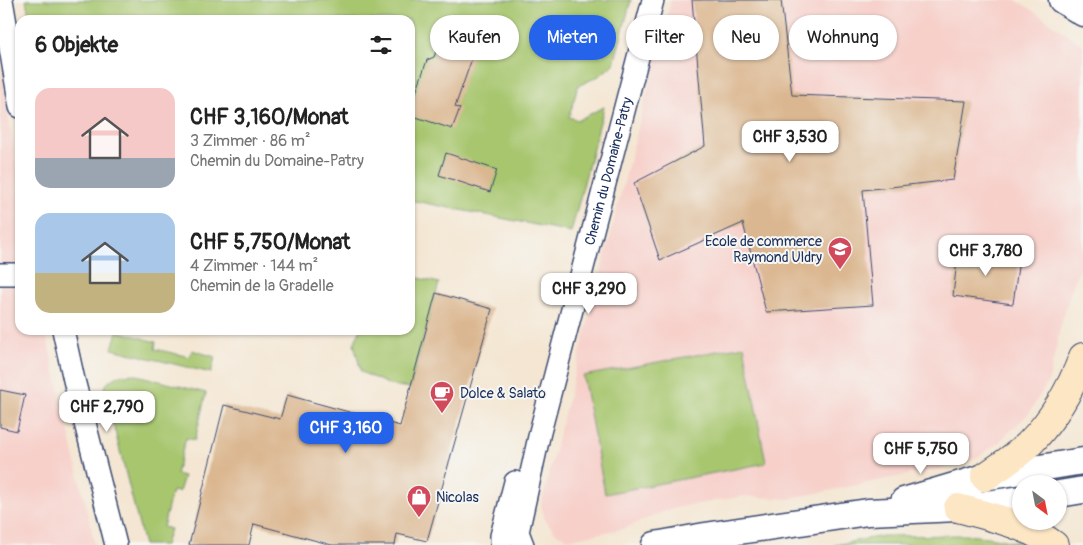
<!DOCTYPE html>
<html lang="de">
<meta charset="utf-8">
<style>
body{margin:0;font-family:Pangolin,sans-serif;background:#f6f6f6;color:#222;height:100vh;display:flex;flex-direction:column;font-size:19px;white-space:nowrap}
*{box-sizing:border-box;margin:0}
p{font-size:16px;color:#767676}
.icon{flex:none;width:28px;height:28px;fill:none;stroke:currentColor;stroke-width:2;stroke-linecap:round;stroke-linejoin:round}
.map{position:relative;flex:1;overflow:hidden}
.side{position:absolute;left:15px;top:15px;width:400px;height:320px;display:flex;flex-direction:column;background:#fff;border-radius:15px;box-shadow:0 1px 4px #0004}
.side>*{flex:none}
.banner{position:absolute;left:430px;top:15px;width:475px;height:45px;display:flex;gap:10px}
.needle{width:32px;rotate:148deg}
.tools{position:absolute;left:1012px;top:475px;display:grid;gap:10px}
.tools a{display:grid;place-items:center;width:55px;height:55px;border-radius:50%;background:#fff;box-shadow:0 1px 4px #0004;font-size:25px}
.price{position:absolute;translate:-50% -42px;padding:0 11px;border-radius:10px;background:#fff;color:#222;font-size:16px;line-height:32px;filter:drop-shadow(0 1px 2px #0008)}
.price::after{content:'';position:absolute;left:50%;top:30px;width:15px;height:11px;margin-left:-8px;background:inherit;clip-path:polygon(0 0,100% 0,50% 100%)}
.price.selected{background:#2563eb;color:#fff}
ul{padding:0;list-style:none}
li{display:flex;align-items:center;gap:15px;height:125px;padding:0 20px}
li span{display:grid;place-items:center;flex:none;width:140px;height:100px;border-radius:15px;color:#555}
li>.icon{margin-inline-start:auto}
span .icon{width:60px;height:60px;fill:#fffc;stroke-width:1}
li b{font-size:21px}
h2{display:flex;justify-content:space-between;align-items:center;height:60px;padding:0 20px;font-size:21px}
.pill{padding:0 18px;border-radius:22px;background:#fff;box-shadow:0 1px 4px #0004;font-size:18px;line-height:45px}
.pill.selected{background:#2563eb;color:#fff}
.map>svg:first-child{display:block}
</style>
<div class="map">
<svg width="1083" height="545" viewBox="0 0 1083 545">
<rect width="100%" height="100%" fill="#f6f6f2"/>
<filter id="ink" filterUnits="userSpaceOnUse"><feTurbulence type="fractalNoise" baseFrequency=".02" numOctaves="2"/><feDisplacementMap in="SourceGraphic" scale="10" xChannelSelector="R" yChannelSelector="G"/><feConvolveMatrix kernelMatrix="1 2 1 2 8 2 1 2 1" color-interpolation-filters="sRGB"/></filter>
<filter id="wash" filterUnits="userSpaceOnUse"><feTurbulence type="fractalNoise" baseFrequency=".0096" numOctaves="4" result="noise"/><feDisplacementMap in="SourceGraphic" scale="20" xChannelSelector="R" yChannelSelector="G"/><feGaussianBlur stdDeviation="1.12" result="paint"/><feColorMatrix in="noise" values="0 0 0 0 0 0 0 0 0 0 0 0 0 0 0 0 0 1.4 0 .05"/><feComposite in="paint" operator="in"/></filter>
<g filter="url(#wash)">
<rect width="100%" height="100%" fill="#f4e6d2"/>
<g fill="#f7d0ca">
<path d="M 671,0 L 1015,0 L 1029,8 L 1083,45 L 1083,262 L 1075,279 L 1061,324 L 1049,380 L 1029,413 L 997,444 L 974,459 L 956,465 L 788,499 L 743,496 L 670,509 L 622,529 L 569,539 L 556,533 L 545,520 L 541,504 Z"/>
<path d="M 0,63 L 20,186 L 20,330 L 45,330 L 95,545 L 0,545 Z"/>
</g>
<g fill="#a7c66e" stroke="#617a66">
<path d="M 26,0 L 631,0 L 614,64 L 599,76 L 578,86 L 569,117 L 578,120 L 604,107 L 571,232 L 410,200 L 410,20 L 30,20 Z"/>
<path d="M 410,276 L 439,283 L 410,388 L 390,385 L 361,372 L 354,344 L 360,330 L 410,330 Z"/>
<path d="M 117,331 L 156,342 L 155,349 L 190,357 L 192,350 L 215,357 L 211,373 L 112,349 Z"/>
<path d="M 744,346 L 766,463 L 605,494 L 583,376 Z"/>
<path d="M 133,374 L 206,393 L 195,440 L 186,438 L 176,474 L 184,476 L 179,492 L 172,491 L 163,527 L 170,529 L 165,545 L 144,545 L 104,388 C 111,376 120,375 133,374 Z"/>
<path d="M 965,535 L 989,537 L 1029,545 L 834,545 L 883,536 Z"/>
</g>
<g id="blocks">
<g fill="#dbb791">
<path d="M 692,0 L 781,0 L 792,95 L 966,101 L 953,180 L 863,190 L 873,305 L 766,312 L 743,223 L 660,260 L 634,183 L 705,146 Z"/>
<path d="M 441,38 L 475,50 L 455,107 L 460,108 L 452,129 L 410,115 L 410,110 L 427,60 L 434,57 Z"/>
<path d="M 446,153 L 497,170 L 490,192 L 439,175 Z"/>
<path d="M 958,251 L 1019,259 L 1013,304 L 953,296 Z"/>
<path d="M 436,293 L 492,309 L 427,541 L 397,534 L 395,545 L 332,545 L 254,524 L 249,545 L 189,545 L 224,405 L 280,419 L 287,395 L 400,426 Z"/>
<path d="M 0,390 L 25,395 L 17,431 L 0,427 Z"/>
</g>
</g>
</g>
<g filter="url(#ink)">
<use href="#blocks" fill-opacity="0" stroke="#3c4a6f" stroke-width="1"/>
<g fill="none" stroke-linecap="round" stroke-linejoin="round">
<defs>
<g id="minor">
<path d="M 2,0 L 20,107"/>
<path d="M 0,274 L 20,274"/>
<path d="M 63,330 L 74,380 L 116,545"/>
<path d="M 501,545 L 501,536 L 515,482"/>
<path id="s1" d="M 523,545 L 518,532 L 540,432 L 653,0"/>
</g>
<g id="tertiary">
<path d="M 1062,0 L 1083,13"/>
<path d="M 1059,494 L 1083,490"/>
<path d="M 904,501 L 985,477 L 1083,461"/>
<path d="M 655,545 L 705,536 L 868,512 L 958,508 L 1021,499"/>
</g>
<g id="secondary">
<path d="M 985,477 C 999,467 1015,457 1028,445 C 1052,421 1071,389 1083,357"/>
<path d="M 958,508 C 991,517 1026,524 1054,545"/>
</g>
</defs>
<use href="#minor" stroke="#3c4a6f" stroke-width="24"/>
<use href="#tertiary" stroke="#3c4a6f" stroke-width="29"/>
<use href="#secondary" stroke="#3c4a6f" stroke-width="30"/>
<use href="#minor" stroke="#fff" stroke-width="21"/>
<use href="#tertiary" stroke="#fff" stroke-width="26"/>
<use href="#secondary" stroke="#fce6c4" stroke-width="28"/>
</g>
</g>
<defs>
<symbol id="school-pin" viewBox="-11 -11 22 30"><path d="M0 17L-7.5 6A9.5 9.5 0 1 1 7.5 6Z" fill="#d1495b" stroke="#f6f6f2"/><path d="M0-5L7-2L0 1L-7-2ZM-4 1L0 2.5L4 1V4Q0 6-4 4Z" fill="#fff"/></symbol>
<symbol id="cafe-pin" viewBox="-11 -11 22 30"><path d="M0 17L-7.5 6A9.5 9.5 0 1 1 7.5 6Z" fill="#d1495b" stroke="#f6f6f2"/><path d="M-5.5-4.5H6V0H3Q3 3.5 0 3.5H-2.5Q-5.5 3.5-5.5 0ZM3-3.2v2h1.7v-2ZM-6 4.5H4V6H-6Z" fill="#fff"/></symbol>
<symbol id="shop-pin" viewBox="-11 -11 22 30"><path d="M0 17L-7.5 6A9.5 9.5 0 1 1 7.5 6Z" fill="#d1495b" stroke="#f6f6f2"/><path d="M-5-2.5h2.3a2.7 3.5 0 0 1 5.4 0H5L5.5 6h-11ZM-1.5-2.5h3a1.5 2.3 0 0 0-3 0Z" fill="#fff"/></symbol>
</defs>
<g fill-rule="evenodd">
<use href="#school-pin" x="826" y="235" width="28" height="38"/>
<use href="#cafe-pin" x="428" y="379" width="28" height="38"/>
<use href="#shop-pin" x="405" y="483" width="28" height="38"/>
</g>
<g text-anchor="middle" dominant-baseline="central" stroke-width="4" stroke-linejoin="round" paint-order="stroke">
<g font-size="14" fill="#1b2f5e" stroke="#f6f6f2">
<text stroke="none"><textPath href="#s1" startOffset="386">Chemin du Domaine-Patry</textPath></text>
</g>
<g font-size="14" fill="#1b2f5e" stroke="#f6f6f2" text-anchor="start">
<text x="822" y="241" text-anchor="end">Ecole de commerce<tspan x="822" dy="16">Raymond Uldry</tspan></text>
<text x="460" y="393">Dolce &amp; Salato</text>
<text x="436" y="497">Nicolas</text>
</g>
</g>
</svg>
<div class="tools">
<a><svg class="needle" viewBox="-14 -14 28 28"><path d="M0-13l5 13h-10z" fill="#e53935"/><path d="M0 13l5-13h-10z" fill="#767676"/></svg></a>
</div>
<b class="price" style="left:790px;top:163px">CHF 3,530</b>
<b class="price" style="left:986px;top:277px">CHF 3,780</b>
<b class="price" style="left:589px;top:315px">CHF 3,290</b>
<b class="price" style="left:107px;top:433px">CHF 2,790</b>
<b class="price selected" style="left:346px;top:454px">CHF 3,160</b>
<b class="price" style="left:921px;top:475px">CHF 5,750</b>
<div class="banner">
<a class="pill">Kaufen</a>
<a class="pill selected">Mieten</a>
<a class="pill">Filter</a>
<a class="pill">Neu</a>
<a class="pill">Wohnung</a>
</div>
<section class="side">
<h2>6 Objekte<svg class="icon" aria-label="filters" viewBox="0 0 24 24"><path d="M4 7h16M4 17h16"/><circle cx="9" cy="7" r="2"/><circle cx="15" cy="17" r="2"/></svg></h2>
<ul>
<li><span style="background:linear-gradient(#f6c9c9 70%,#9aa5b1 0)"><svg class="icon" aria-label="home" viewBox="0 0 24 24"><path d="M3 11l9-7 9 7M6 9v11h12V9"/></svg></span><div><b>CHF 3,160/Monat</b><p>3 Zimmer · 86 m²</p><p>Chemin du Domaine-Patry</p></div></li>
<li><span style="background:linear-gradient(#a9c7e8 60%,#c2b280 0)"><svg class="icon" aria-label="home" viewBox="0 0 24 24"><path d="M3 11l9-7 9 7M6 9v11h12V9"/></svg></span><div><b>CHF 5,750/Monat</b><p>4 Zimmer · 144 m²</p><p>Chemin de la Gradelle</p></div></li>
</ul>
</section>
</div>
